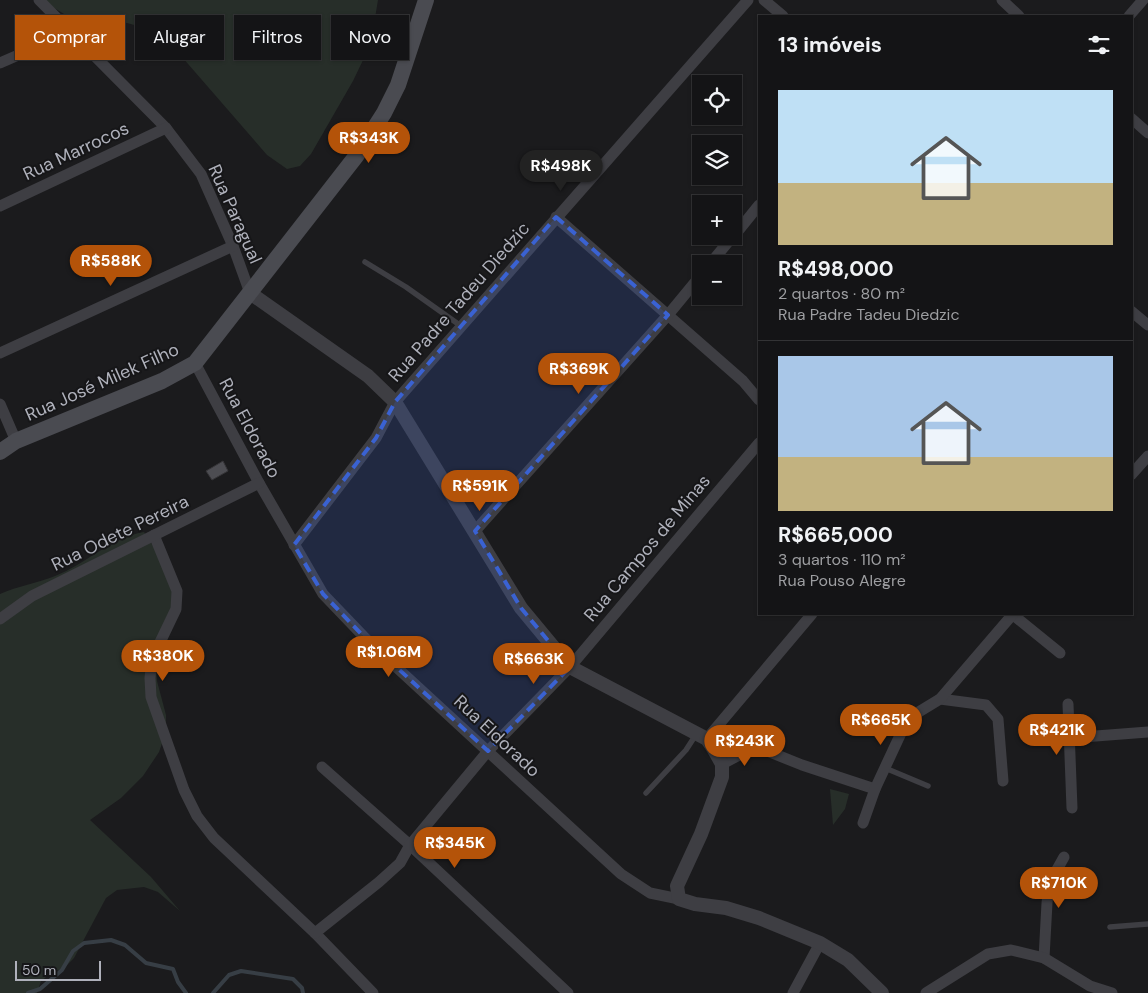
<!DOCTYPE html>
<html lang="pt">
<meta charset="utf-8">
<style>
body{margin:0;font-family:"DM Sans",sans-serif;background:#1d1d1f;color:#f1f3f6;height:100vh;display:flex;flex-direction:column;font-size:19px;white-space:nowrap}
*{box-sizing:border-box;margin:0}
p{font-size:16px;color:#9d9ea1}
.icon{flex:none;width:28px;height:28px;fill:none;stroke:currentColor;stroke-width:2;stroke-linecap:round;stroke-linejoin:round}
.map{position:relative;flex:1;overflow:hidden}
.side{position:absolute;left:758px;top:15px;width:375px;height:600px;display:flex;flex-direction:column;background:#141416;border-radius:0px;box-shadow:0 1px 4px #0004,0 0 0 1px #333335}
.side>*{flex:none}
.top-card{position:absolute;left:15px;top:15px;width:475px;height:45px;display:flex;gap:10px}
.fabs{position:absolute;left:692px;top:75px;display:grid;gap:10px}
.fabs a{display:grid;place-items:center;width:50px;height:50px;border-radius:0px;background:#141416;box-shadow:0 1px 4px #0004,0 0 0 1px #333335;font-size:25px}
.scale{position:absolute;left:15px;bottom:12px;width:86px;box-sizing:border-box;padding-left:5px;border:2px solid #afb1bb;border-top:0;font-size:14px;line-height:18px;white-space:nowrap;color:#afb1bb;-webkit-text-stroke:4px #161618;paint-order:stroke}
.price{position:absolute;translate:-50% -42px;padding:0 11px;border-radius:18px;background:#b45309;color:#fff;font-size:16px;line-height:32px;filter:drop-shadow(0 1px 2px #0008)}
.price::after{content:'';position:absolute;left:50%;top:30px;width:15px;height:11px;margin-left:-8px;background:inherit;clip-path:polygon(0 0,100% 0,50% 100%)}
.price.selected{background:#222;color:#fff}
ul{padding:0;list-style:none}
li{display:grid;align-content:center;gap:10px;height:265px;padding:0 20px}
li+li{border-top:1px solid #333335}
li span{display:grid;place-items:center;height:155px;border-radius:0px;color:#555}
li>.icon{margin-inline-start:auto}
span .icon{width:90px;height:90px;fill:#fffc;stroke-width:1}
li b{font-size:21px}
h2{display:flex;justify-content:space-between;align-items:center;height:60px;padding:0 20px;font-size:21px}
.chip{padding:0 18px;border-radius:0px;background:#141416;box-shadow:0 1px 4px #0004,0 0 0 1px #333335;font-size:18px;line-height:45px}
.chip.selected{background:#b45309;color:#fff}
.map>svg:first-child{display:block}
</style>
<div class="map">
<svg width="1148" height="993" viewBox="0 0 1148 993">
<rect width="100%" height="100%" fill="#1b1b1d"/>
<g fill="#272e29">
<path d="M 41,0 L 378,0 L 375,18 L 364,58 L 353,81 L 311,154 L 300,166 L 287,169 L 267,155 L 182,57 L 161,37 L 149,29 L 127,23 L 87,22 L 69,17 Z"/>
<path d="M 144,532 L 157,552 L 175,593 L 156,665 L 157,681 L 166,715 L 166,732 L 159,752 L 143,776 L 121,798 L 90,820 L 151,877 L 180,911 L 158,892 L 144,887 L 117,890 L 106,898 L 74,958 L 64,968 L 51,973 L 41,981 L 37,993 L 0,993 L 0,594 C 18,586 37,583 55,576 C 86,564 110,538 144,532 Z"/>
<path d="M 830,789 L 849,794 L 845,809 L 833,825 Z"/>
</g>
<g fill="none" stroke-linecap="round" stroke-linejoin="round">
<g stroke="#373e45" stroke-width="4">
<path d="M 28,993 L 40,989 L 62,970 L 73,951 L 84,943 L 111,940 L 125,945 L 146,963 L 173,969 L 178,982 L 186,993"/>
<path d="M 213,993 L 229,975 L 241,971 L 293,979 L 302,988 L 303,993"/>
</g>
</g>
<path fill="#4d4d52" stroke="#363538" d="M 223,461 L 228,471 L 212,480 L 206,471 Z"/>
<g fill="none" stroke-linecap="round" stroke-linejoin="round">
<g stroke="#3e3e43" stroke-width="5.5">
<path d="M 365,262 L 406,287 L 461,326"/>
<path d="M 885,768 L 928,786"/>
<path d="M 646,793 L 686,750 L 697,733"/>
<path d="M 1110,927 L 1148,924"/>
</g>
<g stroke="#3e3e43" stroke-width="11">
<path d="M 39,0 L 166,128 L 201,174 L 233,246 L 250,293"/>
<path d="M 764,0 L 783,16"/>
<path d="M 1002,0 L 1019,16"/>
<path d="M 1129,16 L 1143,0"/>
<path d="M 0,63 L 71,32"/>
<path d="M 1131,118 L 1148,133"/>
<path d="M 0,206 L 166,128"/>
<path d="M 556,217 L 743,381 L 759,400"/>
<path d="M 734,236 L 759,205"/>
<path d="M 710,264 L 733,236"/>
<path d="M 1131,311 L 1148,325"/>
<path d="M 0,353 L 233,246"/>
<path d="M 195,363 L 259,483 L 323,594 L 369,642 L 621,874 L 650,893 L 679,899"/>
<path d="M 0,404 L 16,441"/>
<path d="M 1131,475 L 1148,456"/>
<path d="M 475,531 L 668,315 L 701,275"/>
<path d="M 154,535 L 177,591 L 176,609 L 152,659 L 150,678 L 151,697 L 184,790 L 197,816 L 214,838 L 315,933 L 373,993"/>
<path d="M 294,545 L 376,438 L 395,402 L 748,0"/>
<path d="M 1012,614 L 1060,653"/>
<path d="M 0,619 L 32,596 L 259,483"/>
<path d="M 940,699 L 986,705 L 998,719 L 1003,781"/>
<path d="M 1068,704 L 1072,808"/>
<path d="M 715,730 L 802,765 L 875,789"/>
<path d="M 710,735 L 812,614"/>
<path d="M 1070,738 L 1148,732"/>
<path d="M 722,764 L 745,752 L 761,750"/>
<path d="M 322,767 L 410,845 L 568,993"/>
<path d="M 863,823 L 875,789 L 902,731 L 917,713 L 940,699 L 1013,614"/>
<path d="M 315,933 L 379,882 L 400,863 L 410,845 L 488,751 L 570,667 L 759,443"/>
<path d="M 1044,958 L 1047,903 L 1049,884 L 1064,857"/>
<path d="M 793,993 L 820,943"/>
<path d="M 926,993 L 988,954 L 1011,950 L 1044,958 L 1090,986 L 1112,993"/>
</g>
<path stroke="#3e3e43" stroke-width="14" d="M 250,293 L 368,376 L 395,402 L 521,608 L 570,667 L 707,739 L 713,748 L 722,764 L 722,777 L 701,834 L 677,886 L 679,899 L 695,904 L 726,908 L 759,918 L 820,943 L 848,960 L 882,993"/>
<path stroke="#4a4b51" stroke-width="16" d="M 0,452 L 16,441 L 162,381 L 195,363 L 357,155 L 384,113 L 398,85 L 426,0"/>
</g>
<path fill="#3a62d2" fill-opacity="0.2" stroke="#3a62d2" stroke-width="4" stroke-dasharray="10 6" stroke-linejoin="round" d="M 556,217 L 668,315 L 475,531 L 521,608 L 570,667 L 488,751 L 369,642 L 323,594 L 294,545 L 376,438 L 395,402 Z"/>
<g text-anchor="middle" dominant-baseline="central" stroke-width="4" stroke-linejoin="round" paint-order="stroke">
<g font-size="18" fill="#afb1bb" stroke="#161618">
<text transform="translate(76 151) rotate(-25)">Rua Marrocos</text>
<text transform="translate(235 214) rotate(66)">Rua Paragual</text>
<text transform="translate(459 302) rotate(-49)">Rua Padre Tadeu Diedzic</text>
<text transform="translate(102 382) rotate(-24)">Rua José Milek Filho</text>
<text transform="translate(250 428) rotate(62)">Rua Eldorado</text>
<text transform="translate(120 533) rotate(-26)">Rua Odete Pereira</text>
<text transform="translate(647 548) rotate(-50)">Rua Campos de Minas</text>
<text transform="translate(497 736) rotate(43)">Rua Eldorado</text>
</g>
</g>
</svg>
<div class="fabs">
<a><svg class="icon" aria-label="locate" viewBox="0 0 24 24"><circle cx="12" cy="12" r="6"/><path d="M12 2v4M12 18v4M2 12h4M18 12h4"/></svg></a>
<a><svg class="icon" aria-label="layers" viewBox="0 0 24 24"><path d="M12 4l9 5-9 5-9-5zM3 14l9 5 9-5"/></svg></a>
<a>+</a>
<a>−</a>
</div>
<div class="scale">50 m</div>
<b class="price" style="left:369px;top:164px">R$343K</b>
<b class="price selected" style="left:561px;top:192px">R$498K</b>
<b class="price" style="left:111px;top:287px">R$588K</b>
<b class="price" style="left:579px;top:395px">R$369K</b>
<b class="price" style="left:480px;top:512px">R$591K</b>
<b class="price" style="left:389px;top:678px">R$1.06M</b>
<b class="price" style="left:163px;top:682px">R$380K</b>
<b class="price" style="left:534px;top:685px">R$663K</b>
<b class="price" style="left:881px;top:746px">R$665K</b>
<b class="price" style="left:1057px;top:756px">R$421K</b>
<b class="price" style="left:745px;top:767px">R$243K</b>
<b class="price" style="left:455px;top:869px">R$345K</b>
<b class="price" style="left:1059px;top:909px">R$710K</b>
<div class="top-card">
<a class="chip selected">Comprar</a>
<a class="chip">Alugar</a>
<a class="chip">Filtros</a>
<a class="chip">Novo</a>
</div>
<section class="side">
<h2>13 imóveis<svg class="icon" aria-label="filters" viewBox="0 0 24 24"><path d="M4 7h16M4 17h16"/><circle cx="9" cy="7" r="2"/><circle cx="15" cy="17" r="2"/></svg></h2>
<ul>
<li><span style="background:linear-gradient(#bfe0f5 60%,#c2b280 0)"><svg class="icon" aria-label="home" viewBox="0 0 24 24"><path d="M3 11l9-7 9 7M6 9v11h12V9"/></svg></span><div><b>R$498,000</b><p>2 quartos · 80 m²</p><p>Rua Padre Tadeu Diedzic</p></div></li>
<li><span style="background:linear-gradient(#a9c7e8 65%,#c2b280 0)"><svg class="icon" aria-label="home" viewBox="0 0 24 24"><path d="M3 11l9-7 9 7M6 9v11h12V9"/></svg></span><div><b>R$665,000</b><p>3 quartos · 110 m²</p><p>Rua Pouso Alegre</p></div></li>
</ul>
</section>
</div>
